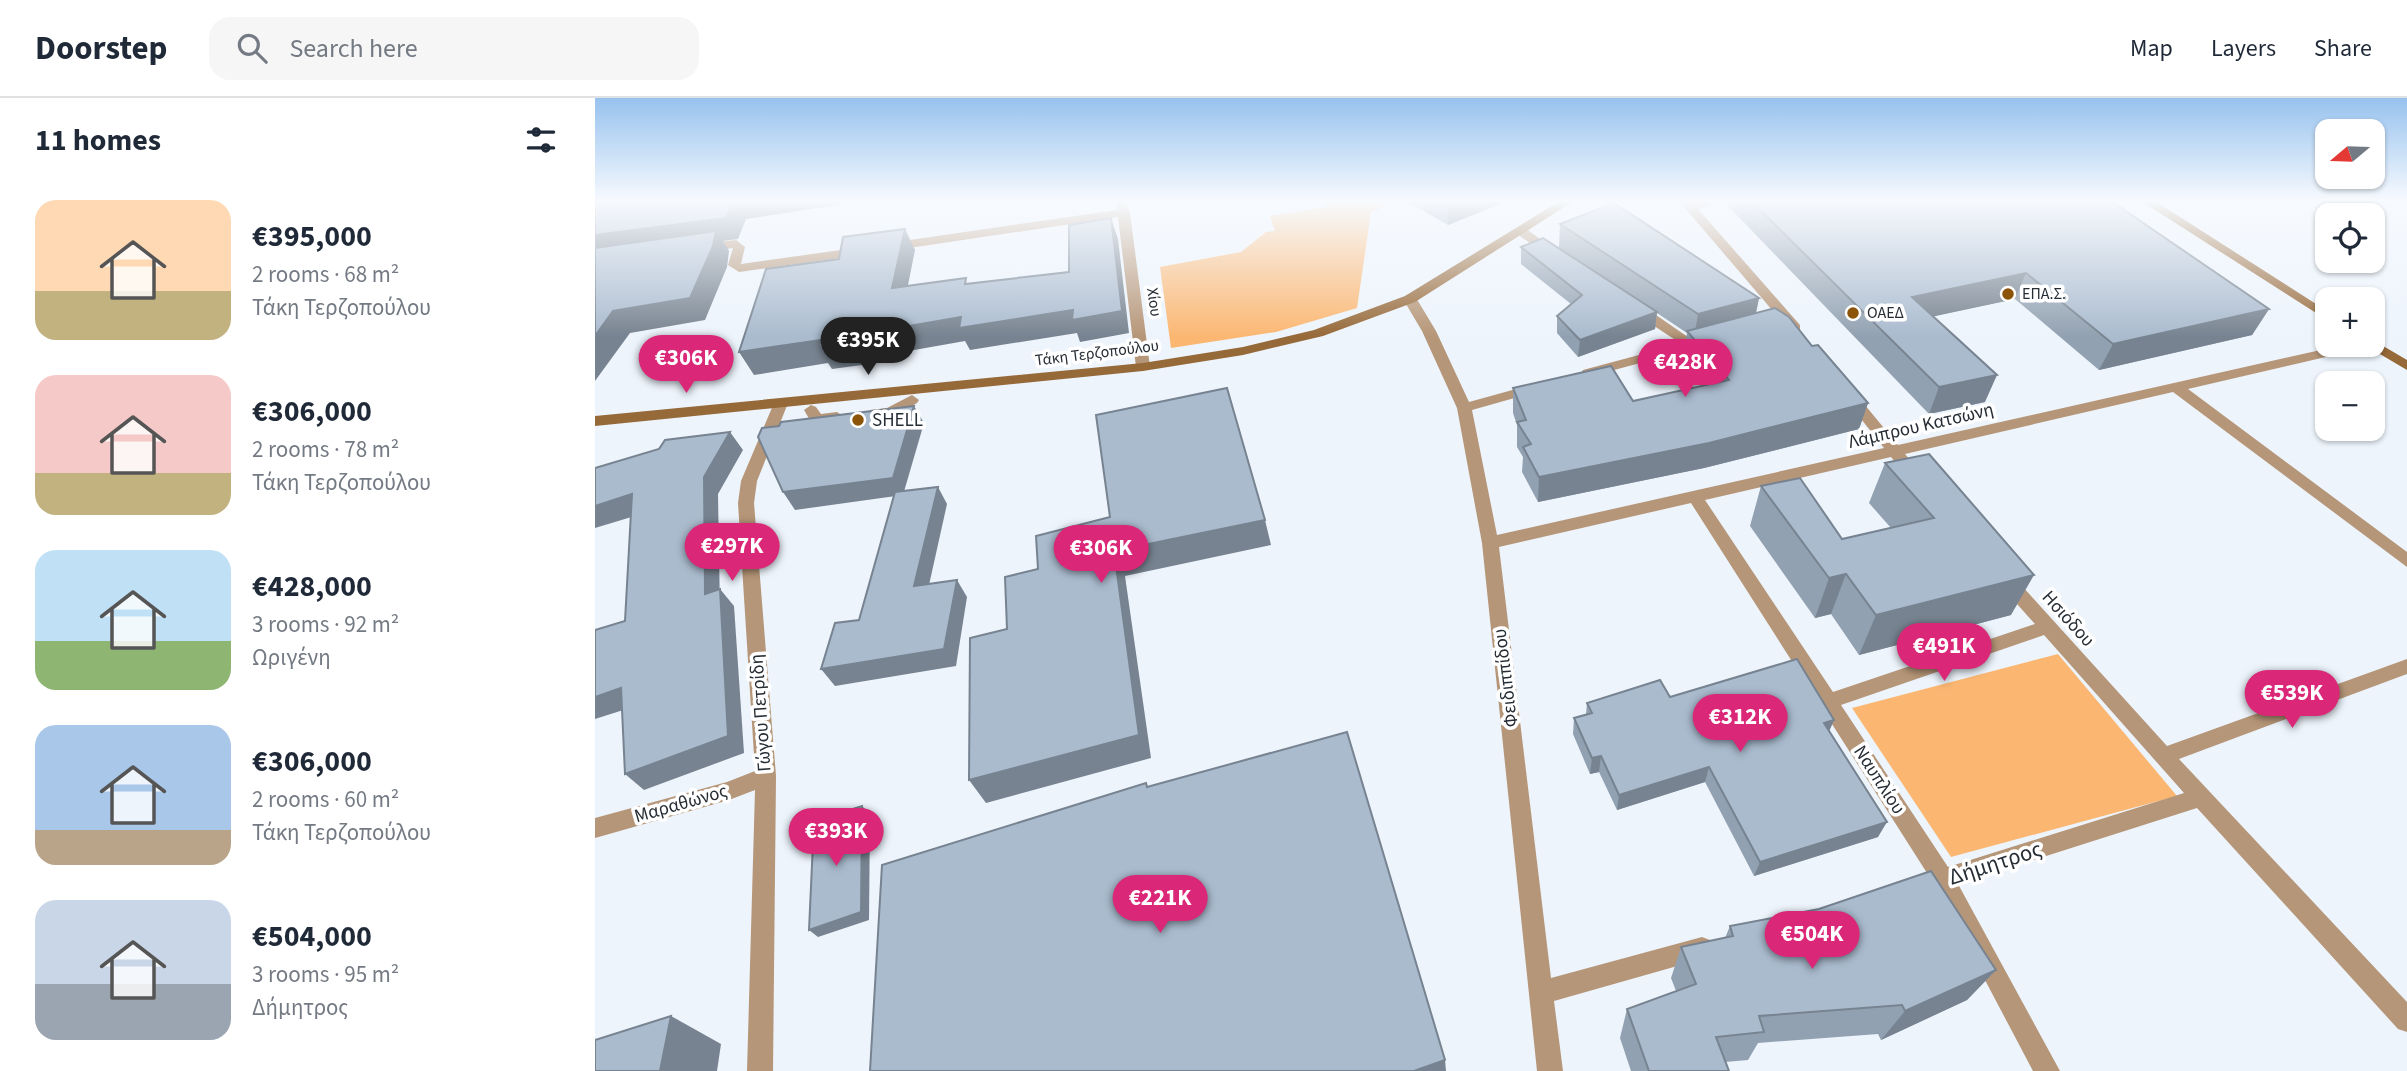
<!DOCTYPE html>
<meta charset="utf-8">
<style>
body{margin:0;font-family:"Source Sans 3",sans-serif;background:#f6f6f7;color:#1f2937;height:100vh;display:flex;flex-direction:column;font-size:26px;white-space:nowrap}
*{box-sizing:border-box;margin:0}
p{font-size:23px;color:#747a83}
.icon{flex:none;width:38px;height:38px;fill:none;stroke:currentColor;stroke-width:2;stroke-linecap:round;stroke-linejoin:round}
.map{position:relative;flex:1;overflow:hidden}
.panel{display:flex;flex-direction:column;background:#fff;width:595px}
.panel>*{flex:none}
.needle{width:46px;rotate:251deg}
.tools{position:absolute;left:1720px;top:21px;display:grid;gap:14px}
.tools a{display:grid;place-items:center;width:70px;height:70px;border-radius:14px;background:#fff;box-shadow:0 2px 5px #0004;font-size:35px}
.price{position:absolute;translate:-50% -60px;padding:0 16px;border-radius:24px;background:#db2777;color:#fff;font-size:23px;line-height:46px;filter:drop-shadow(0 2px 4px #0008)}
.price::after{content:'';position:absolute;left:50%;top:42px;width:21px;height:16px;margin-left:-10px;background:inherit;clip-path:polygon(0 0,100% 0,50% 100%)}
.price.current{background:#222;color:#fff}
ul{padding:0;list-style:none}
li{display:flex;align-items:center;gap:21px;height:175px;padding:0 35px}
li span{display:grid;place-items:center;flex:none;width:196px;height:140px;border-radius:21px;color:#555}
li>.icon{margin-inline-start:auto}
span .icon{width:84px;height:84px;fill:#fffc;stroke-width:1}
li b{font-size:30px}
h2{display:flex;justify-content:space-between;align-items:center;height:84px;padding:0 35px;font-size:30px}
header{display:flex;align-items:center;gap:42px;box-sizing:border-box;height:98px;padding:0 35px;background:#fff;border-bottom:2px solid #e0e1e3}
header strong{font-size:33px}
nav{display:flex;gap:38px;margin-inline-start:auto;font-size:24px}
.search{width:490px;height:63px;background:#f6f6f7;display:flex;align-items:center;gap:18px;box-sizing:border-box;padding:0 24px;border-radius:21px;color:#747a83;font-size:26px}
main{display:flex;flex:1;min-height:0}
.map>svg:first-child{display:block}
</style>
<header>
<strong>Doorstep</strong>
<div class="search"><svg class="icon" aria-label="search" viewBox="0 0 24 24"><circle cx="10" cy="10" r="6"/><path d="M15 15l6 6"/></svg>Search here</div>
<nav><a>Map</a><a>Layers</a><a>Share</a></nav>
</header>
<main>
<section class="panel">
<h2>11 homes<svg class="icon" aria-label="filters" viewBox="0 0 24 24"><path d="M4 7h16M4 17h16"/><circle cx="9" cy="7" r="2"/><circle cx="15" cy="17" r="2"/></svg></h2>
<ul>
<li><span style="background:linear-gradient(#ffd9b3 65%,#c2b280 0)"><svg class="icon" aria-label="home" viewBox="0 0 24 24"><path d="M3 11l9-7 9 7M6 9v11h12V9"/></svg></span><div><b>€395,000</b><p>2 rooms · 68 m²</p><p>Τάκη Τερζοπούλου</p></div></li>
<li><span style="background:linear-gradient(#f6c9c9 70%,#c2b280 0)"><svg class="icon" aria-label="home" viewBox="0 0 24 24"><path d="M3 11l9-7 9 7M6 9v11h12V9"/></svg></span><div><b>€306,000</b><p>2 rooms · 78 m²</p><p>Τάκη Τερζοπούλου</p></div></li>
<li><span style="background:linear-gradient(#bfe0f5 65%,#8fb573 0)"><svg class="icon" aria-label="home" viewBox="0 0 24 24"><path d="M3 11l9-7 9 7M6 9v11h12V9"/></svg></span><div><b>€428,000</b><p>3 rooms · 92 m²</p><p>Ωριγένη</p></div></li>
<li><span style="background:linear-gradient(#a9c7e8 75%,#b9a48a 0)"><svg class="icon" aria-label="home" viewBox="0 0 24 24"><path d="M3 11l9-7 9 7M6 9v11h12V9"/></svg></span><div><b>€306,000</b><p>2 rooms · 60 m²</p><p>Τάκη Τερζοπούλου</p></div></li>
<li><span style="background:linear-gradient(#c9d6e8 60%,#9aa5b1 0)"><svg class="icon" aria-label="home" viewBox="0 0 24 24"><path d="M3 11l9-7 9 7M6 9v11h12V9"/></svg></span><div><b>€504,000</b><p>3 rooms · 95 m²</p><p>Δήμητρος</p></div></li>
</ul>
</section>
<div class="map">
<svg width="1812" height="973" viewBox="0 0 1812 973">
<rect width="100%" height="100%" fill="#edf4fc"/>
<g fill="#fbb772">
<path d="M 731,103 L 803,103 L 776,114 L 762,210 L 681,234 L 576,250 L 565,169 L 646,154 L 671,134 L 680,133 L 675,118 L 732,109 Z"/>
<path d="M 1463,556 L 1582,698 L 1356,759 L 1257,610 Z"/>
</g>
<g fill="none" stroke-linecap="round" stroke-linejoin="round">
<g fill="#b69678" fill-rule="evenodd">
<path d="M 922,130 L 930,130 L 964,155 L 954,158 L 922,136 Z"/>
<path d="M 1043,207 L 1048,208 L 1103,246 L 1101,249 L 1091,249 L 1038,214 L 1036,211 Z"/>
<path d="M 317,297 L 324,302 L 322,305 C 308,313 287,328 273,315 L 275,312 L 292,310 Z"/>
<path d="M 216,307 L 221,309 L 226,316 L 242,314 L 249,319 L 242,324 L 216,324 L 209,312 Z"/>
</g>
<g fill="#b69678" fill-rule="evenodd">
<path d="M 523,103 L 531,103 L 535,115 L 555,269 L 548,273 L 541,269 L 523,119 L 294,153 L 288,149 L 294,145 L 522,112 Z"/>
<path d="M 1084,103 L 1131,103 L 1103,111 L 1205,227 L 1205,233 L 1195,233 Z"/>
<path d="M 141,142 L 150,149 L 146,166 L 267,149 L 273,153 L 267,157 L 144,174 L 133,167 L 138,150 L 107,154 L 101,150 L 107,146 Z"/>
<path d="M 815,197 L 820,198 L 841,233 L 874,304 L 939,286 L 946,290 L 944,293 L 877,312 L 902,437 L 1289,350 L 1248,298 L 1255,294 L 1260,295 L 1303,347 L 1748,247 L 1772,247 L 1765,251 L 1593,291 L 1812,454 L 1812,469 L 1578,294 L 1310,356 L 1329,379 L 1321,384 L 1315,383 L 1296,359 L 1110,402 L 1238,594 L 1440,526 L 1405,487 L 1402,482 L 1411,476 L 1417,477 L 1572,648 L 1812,561 L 1812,576 L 1584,661 L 1812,904 L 1812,934 L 1803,931 L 1602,710 L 1363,786 L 1465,973 L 1438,973 L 1343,793 L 1322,800 L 1314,796 L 1311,789 L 1314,782 L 1332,775 L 1096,405 L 904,449 L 956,880 L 1107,839 L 1115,842 L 1119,850 L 1115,858 L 1107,861 L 959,903 L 968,973 L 942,973 L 887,445 L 862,310 L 827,233 L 808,201 ZM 1449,537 L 1589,695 L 1353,769 L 1246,607 Z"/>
<path d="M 1111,239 L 1116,240 L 1116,246 L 993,279 L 986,275 L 988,272 Z"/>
<path d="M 186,300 L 193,305 L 162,383 L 159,405 L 181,678 L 178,973 L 152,973 L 160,692 L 134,702 L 0,740 L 0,720 L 132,684 L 160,673 L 143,405 L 146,383 L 179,305 Z"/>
</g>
<g fill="#966939" fill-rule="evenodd">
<path d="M 965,103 L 979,103 L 820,204 L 728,238 L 648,257 L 548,273 L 0,328 L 0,318 L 548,265 L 648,249 L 719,232 L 810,198 Z"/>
<path d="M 1546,103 L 1560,103 L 1732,213 L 1732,222 Z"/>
<path d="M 1778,242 L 1812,262 L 1812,272 L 1773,249 L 1772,247 L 1778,247 Z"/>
</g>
</g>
<g fill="#92a1b1">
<path d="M 811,103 L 912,103 L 853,127 Z"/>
<path d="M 1133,103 L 1516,103 L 1674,211 L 1657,237 L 1504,272 L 1420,201 L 1338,218 L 1390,304 L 1334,316 L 1133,108 Z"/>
<path d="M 965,126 L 1164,200 L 1161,215 L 1217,248 L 1273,305 L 1264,331 L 1109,370 L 943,404 L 927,374 L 928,359 L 922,349 L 922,327 L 918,315 L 918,290 L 1038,303 L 1112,287 L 1088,258 L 1092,235 L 1062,215 L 1060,231 L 983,259 L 962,235 L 962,218 L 976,206 L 926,166 L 926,149 L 964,150 Z"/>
<path d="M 1334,356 L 1416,517 L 1264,557 L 1236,516 L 1220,520 L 1155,428 L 1166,388 L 1247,441 L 1296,430 L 1274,405 L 1290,365 Z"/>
<path d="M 1075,599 L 1239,622 L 1234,633 L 1283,739 L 1159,778 L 1110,684 L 1022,712 L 1004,674 L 995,676 L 978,636 L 979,620 L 991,616 L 992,605 Z"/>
<path d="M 1135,828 L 1401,872 L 1372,902 L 1286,942 L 1283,936 L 1163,945 L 1153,962 L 1130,964 L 1134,973 L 1036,973 L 1025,940 L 1032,911 L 1081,893 L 1076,880 L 1086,849 L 1130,840 Z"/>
</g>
<g fill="#778390">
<path d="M 138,103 L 268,103 L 151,121 L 143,141 L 128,143 L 134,153 L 132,169 L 110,222 L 35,235 L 0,283 L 0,137 Z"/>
<path d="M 863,103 L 912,103 L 853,127 L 852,107 Z"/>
<path d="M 516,120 L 523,141 L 534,235 L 485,244 L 482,235 L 375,252 L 370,243 L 291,257 L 289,264 L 237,271 L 233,265 L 159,277 L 144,254 L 279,234 L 366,219 L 478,212 Z"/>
<path d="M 310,131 L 320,152 L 308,212 L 297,190 Z"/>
<path d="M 1431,175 L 1420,201 L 1308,225 L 1317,199 Z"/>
<path d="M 1164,200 L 1159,224 L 1099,240 L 1103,216 Z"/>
<path d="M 1674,211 L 1657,237 L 1504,272 L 1518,246 Z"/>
<path d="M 1062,214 L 1060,231 L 983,259 L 985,242 Z"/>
<path d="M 1402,277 L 1390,304 L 1334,316 L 1344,289 Z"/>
<path d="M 1273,305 L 1264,331 L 1109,370 L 943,404 L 944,379 Z"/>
<path d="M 319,308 L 329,325 L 308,397 L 200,412 L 188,394 Z"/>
<path d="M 135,334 L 148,352 L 123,396 L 125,513 L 110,496 L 109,379 Z"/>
<path d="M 343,389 L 352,406 L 330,505 L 319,488 Z"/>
<path d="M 37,396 L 53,414 L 0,430 L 0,408 Z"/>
<path d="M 670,422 L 676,447 L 530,478 L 556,660 L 391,705 L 374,682 L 519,453 Z"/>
<path d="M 1251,476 L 1236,516 L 1220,520 L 1234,480 Z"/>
<path d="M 1439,477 L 1416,517 L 1264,557 L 1281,517 Z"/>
<path d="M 362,482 L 372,499 L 361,568 L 240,588 L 226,571 Z"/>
<path d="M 125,491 L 139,508 L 149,655 L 49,692 L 30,676 Z"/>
<path d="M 26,590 L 44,607 L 0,621 L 0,599 Z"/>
<path d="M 1239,622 L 1232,638 L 1229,625 Z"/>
<path d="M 1006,658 L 1004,674 L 995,676 L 997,660 Z"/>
<path d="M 1114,669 L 1110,684 L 1022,712 L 1024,697 Z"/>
<path d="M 267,708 L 275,716 L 274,822 L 223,839 L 214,832 Z"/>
<path d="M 1292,724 L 1283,739 L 1159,778 L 1165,764 Z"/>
<path d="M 1401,872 L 1372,902 L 1286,942 L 1310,913 Z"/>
<path d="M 76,918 L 126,946 L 122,973 L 65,973 Z"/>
<path d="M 850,962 L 851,973 L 819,973 Z"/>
</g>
<g fill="#aabbce" stroke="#778390" stroke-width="2">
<path d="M 0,103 L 138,103 L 131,120 L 0,137 Z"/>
<path d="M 845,103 L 863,103 L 852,107 Z"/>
<path d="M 1156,103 L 1516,103 L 1674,211 L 1518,246 L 1431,175 L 1317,199 L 1402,277 L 1344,289 Z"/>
<path d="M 1019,105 L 1164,200 L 1103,216 L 965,126 Z"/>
<path d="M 516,120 L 527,213 L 477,222 L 478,212 L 364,230 L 366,219 L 279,234 L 277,242 L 224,249 L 226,242 L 144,254 L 171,171 L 244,161 L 248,139 L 310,131 L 297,190 L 371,180 L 370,186 L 474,174 L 474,127 Z"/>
<path d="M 121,133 L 118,148 L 95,200 L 18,213 L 0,238 L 0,150 Z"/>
<path d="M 948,140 L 1062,214 L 985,242 L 962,218 L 987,197 L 926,149 Z"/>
<path d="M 1180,210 L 1194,219 L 1217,248 L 1223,247 L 1273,305 L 1114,345 L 944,379 L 928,349 L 936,346 L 922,324 L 931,322 L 918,290 L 1016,268 L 1038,303 L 1134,282 L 1092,233 Z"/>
<path d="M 632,290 L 670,422 L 519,453 L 544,637 L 374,682 L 375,540 L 412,531 L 410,479 L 443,471 L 441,438 L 515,419 L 501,317 Z"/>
<path d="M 319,308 L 298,380 L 188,394 L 163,339 L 167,330 L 184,328 L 186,324 Z"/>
<path d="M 135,334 L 109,379 L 110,496 L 125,491 L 133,638 L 30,676 L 26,590 L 0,599 L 0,532 L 30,523 L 37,396 L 0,408 L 0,370 L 64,351 L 70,342 Z"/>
<path d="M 1334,356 L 1439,477 L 1281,517 L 1251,476 L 1234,480 L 1166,388 L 1205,380 L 1247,441 L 1339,420 L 1290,365 Z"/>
<path d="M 343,389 L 319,488 L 362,482 L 349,551 L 226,571 L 240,525 L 264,522 L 300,394 Z"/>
<path d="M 1202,561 L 1239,622 L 1229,625 L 1292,724 L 1165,764 L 1114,669 L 1024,697 L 1006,658 L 997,660 L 979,620 L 997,615 L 992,605 L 1065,582 L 1075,599 Z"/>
<path d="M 752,634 L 850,962 L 819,973 L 275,973 L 287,767 L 551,685 L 552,689 Z"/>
<path d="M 267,708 L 266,814 L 214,832 L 219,723 Z"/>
<path d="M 1336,773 L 1401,872 L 1310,913 L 1307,907 L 1164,918 L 1169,934 L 1121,939 L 1134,973 L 1054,973 L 1032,911 L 1101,886 L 1086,849 L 1138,838 L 1135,828 L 1224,811 Z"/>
<path d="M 76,918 L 65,973 L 0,973 L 0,942 Z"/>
</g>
<linearGradient id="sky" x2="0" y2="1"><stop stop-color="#97c2ee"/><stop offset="0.43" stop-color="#f7fafe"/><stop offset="1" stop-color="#f7fafe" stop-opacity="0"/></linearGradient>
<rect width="1812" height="239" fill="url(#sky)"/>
<g fill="#8c5408" stroke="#fff" stroke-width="2.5">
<circle cx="1413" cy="196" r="7"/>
<circle cx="1258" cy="215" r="7"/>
<circle cx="263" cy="322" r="7"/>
</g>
<g text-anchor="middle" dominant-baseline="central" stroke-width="7" stroke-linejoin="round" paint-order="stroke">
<g font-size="16" fill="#262d34" stroke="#fff" text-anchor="start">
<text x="1427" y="196">ΕΠΑ.Σ.</text>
<text x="1272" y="215">ΟΑΕΔ</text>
</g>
<g font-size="16" fill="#262d34" stroke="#fff">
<text transform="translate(559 204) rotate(82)">Χίου</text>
<text transform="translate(502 255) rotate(-7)">Τάκη Τερζοπούλου</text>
</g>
<g font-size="19" fill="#262d34" stroke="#fff" text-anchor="start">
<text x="277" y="322">SHELL</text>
</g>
<g font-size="19" fill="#262d34" stroke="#fff">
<text transform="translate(1326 328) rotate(-13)">Λάμπρου Κατσώνη</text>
<text transform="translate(1473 521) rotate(48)">Ησιόδου</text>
<text transform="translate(911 580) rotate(-97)">Φειδιππίδου</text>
<text transform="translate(166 615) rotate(-94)">Γώγου Πετρίδη</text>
<text transform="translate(1284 682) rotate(57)">Ναυπλίου</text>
<text transform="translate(86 706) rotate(-16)">Μαραθώνος</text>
</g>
<g font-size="23" fill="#262d34" stroke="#fff">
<text transform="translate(1400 765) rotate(-18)">Δήμητρος</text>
</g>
</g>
</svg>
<div class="tools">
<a><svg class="needle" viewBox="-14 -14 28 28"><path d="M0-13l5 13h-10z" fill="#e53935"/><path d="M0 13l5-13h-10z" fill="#747a83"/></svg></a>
<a><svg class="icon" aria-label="locate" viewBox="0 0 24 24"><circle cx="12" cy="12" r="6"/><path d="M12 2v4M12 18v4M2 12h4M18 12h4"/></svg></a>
<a>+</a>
<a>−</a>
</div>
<b class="price current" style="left:273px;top:279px">€395K</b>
<b class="price" style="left:91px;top:297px">€306K</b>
<b class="price" style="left:1090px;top:301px">€428K</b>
<b class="price" style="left:137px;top:485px">€297K</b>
<b class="price" style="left:506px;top:487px">€306K</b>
<b class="price" style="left:1349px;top:585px">€491K</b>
<b class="price" style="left:1697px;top:632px">€539K</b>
<b class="price" style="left:1145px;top:656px">€312K</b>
<b class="price" style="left:241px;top:770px">€393K</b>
<b class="price" style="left:565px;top:837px">€221K</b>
<b class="price" style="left:1217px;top:873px">€504K</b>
</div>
</main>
